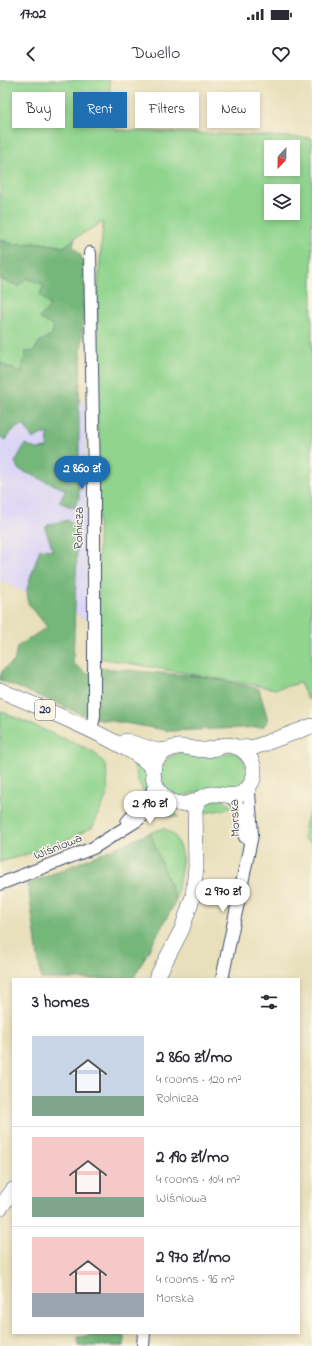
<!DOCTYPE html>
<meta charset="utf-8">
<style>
body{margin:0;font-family:"Indie Flower",sans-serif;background:#f7f7f7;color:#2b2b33;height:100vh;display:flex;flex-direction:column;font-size:15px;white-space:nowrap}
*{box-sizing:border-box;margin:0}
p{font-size:13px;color:#7c7c81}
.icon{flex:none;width:22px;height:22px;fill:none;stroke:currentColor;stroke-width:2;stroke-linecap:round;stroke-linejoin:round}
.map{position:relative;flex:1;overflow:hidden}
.drawer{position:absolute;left:12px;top:898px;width:288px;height:356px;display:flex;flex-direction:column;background:#fff;border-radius:0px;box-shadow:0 2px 6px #0003}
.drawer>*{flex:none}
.top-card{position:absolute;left:12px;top:12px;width:288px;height:36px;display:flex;gap:8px}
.needle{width:26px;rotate:202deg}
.tools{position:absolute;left:264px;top:60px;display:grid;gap:8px}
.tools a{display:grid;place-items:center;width:36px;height:36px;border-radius:0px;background:#fff;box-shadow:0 2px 6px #0003;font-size:20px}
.price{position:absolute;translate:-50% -34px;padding:0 9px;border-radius:14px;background:#fff;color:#222;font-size:13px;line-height:26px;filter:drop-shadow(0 1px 2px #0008)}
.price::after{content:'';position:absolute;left:50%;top:24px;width:12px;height:9px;margin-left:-6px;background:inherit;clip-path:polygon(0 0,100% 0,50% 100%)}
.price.active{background:#1f6fb2;color:#fff}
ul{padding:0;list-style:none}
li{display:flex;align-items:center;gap:12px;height:100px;padding:0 20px}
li+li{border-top:1px solid #e1e1e2}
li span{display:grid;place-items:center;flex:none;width:112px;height:80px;border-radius:0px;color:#555}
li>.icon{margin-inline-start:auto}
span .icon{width:48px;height:48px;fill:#fffc;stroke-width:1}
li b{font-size:17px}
h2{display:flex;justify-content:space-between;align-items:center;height:48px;padding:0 20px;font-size:17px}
.chip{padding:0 14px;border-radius:0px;background:#fff;box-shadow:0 2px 6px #0003;font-size:14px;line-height:36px}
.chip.active{background:#1f6fb2;color:#fff}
.status{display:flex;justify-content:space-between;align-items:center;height:28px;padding:0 20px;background:#fff;direction:ltr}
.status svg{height:11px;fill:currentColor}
header{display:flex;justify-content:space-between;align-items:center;height:52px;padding:0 20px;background:#fff;font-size:18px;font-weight:600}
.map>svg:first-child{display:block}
</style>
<div class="status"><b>17:02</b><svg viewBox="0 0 49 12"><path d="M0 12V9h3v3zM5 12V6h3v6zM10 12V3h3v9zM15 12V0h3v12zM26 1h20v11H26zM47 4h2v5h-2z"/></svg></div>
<header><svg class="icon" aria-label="back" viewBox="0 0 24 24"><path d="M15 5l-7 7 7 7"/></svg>Dwello<svg class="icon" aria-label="heart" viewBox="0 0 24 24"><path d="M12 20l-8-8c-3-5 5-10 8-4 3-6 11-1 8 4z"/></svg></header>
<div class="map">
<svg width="312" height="1266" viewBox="0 0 312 1266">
<rect width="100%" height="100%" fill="#fcf5e5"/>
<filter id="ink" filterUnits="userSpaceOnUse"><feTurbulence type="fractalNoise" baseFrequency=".025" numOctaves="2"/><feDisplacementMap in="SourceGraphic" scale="8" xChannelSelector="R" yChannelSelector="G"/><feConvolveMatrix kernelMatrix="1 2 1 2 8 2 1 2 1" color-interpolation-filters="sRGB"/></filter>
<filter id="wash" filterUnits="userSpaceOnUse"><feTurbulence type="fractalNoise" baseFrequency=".012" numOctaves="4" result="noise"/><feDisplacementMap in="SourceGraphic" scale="16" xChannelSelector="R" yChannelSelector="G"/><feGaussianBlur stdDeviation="0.9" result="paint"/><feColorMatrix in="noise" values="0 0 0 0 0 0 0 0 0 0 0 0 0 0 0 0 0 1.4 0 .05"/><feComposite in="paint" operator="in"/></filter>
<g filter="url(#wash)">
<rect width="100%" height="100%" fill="#e8e0bb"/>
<path fill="#dcd6f6" d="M 0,314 L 85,322 L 87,540 L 0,501 Z"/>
<g fill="#90d48e" stroke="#568276" fill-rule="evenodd">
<path d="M 0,0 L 109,0 L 116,50 L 312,58 L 312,618 L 308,620 L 300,603 L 275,609 L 99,578 L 97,224 L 103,142 L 75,158 L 64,167 L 41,163 L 11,164 L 0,159 ZM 271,67 L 293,67 L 293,89 L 271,89 ZM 271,111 L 293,111 L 293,133 L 271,133 Z"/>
<path d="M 27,198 L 44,205 L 54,247 L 51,256 L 40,261 L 21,293 L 0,283 L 0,199 L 19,206 Z"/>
<path d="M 0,631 L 93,671 L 106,685 L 108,712 L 93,747 L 52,767 L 0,782 Z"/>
<path d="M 180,672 L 213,676 L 232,672 L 242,677 L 248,690 L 244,702 L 236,708 L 194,713 L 181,717 L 169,712 L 161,702 L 161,689 L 168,678 Z"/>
<path d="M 133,682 L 145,684 L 148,706 L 145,715 L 138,701 Z"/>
<path d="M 209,720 L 224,720 L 233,728 L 198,734 Z"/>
<path d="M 164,727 L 172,730 L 179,737 L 169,736 L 159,730 Z"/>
<path d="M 312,728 L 312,763 L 303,758 L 307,738 Z"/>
<path d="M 164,748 L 175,756 L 183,776 L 176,821 L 150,753 Z"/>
</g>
<g fill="#74b679" stroke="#48726c">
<path d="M 75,158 L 73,167 C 85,176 85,190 85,204 L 79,317 L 79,419 L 74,428 L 59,422 L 66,410 L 18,389 L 15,382 L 25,364 L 36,369 L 47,368 L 48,354 L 42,354 L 33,359 L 23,344 L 12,351 L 6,360 L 0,357 L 0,283 L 21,293 L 26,272 L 34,271 L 40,261 L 51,256 L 54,247 L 39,238 L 50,226 L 40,215 L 44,205 L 27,198 L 19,206 L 0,199 L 0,159 L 11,164 L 41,163 L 64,167 Z"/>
<path d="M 69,440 L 75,449 L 77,468 L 73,583 L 87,594 L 102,588 L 207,597 L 259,609 L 268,640 L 263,647 L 171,651 L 89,637 L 0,600 C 0,590 6,587 14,582 L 17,567 L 47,547 L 28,523 L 27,508 L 40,469 L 53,470 L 45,448 L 49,444 Z"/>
<path d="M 150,753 L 176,821 L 133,899 L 41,899 L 28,804 Z"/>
<path d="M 93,1255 L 124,1256 L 124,1266 L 78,1266 L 78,1257 Z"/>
</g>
</g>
<g filter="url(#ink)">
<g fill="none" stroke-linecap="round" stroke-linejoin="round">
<defs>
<g id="minor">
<path d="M 90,173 L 94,402 L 94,637 L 91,650"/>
<path d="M 230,716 C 243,726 243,742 245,757"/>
<path d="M 127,742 L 152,713 L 154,704"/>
<path d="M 0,804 L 93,768 L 136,741 L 155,726 L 163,723 L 171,722"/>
<path d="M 222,899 L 252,755 L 249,713 L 250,704"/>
<path d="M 143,1266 L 144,1253"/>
</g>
<g id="major">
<path d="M 0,610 C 28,623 143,668 153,690"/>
<path d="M 126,661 L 157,671 L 167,670"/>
<path d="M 225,665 C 251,664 266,697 242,713 C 232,719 223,713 212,714 C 205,715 200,720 193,722 C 162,734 137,688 166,671 C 181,662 190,670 205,670 C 212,670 218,667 225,665 Z"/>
<path d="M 241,668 L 255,667 L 312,646"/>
<path d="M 156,899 L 182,849 L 193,816 L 196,787 L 195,729 L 200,718"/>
<path d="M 0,1128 L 13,1110"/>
</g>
</defs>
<use href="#minor" stroke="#3a4a6c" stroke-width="14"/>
<use href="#major" stroke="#3a4a6c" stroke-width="16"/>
<use href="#minor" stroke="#fff" stroke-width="12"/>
<use href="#major" stroke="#fff" stroke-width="15"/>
</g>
</g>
<g text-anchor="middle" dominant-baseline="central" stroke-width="3" stroke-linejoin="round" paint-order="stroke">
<rect fill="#fcf5e5" stroke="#5e6a86" stroke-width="1" x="35" y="620" width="20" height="20" rx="3"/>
<g font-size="12" font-weight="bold" fill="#1b2f5e">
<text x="45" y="630">20</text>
</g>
<g font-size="13" fill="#1b2f5e" stroke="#fcf5e5">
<text transform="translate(79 448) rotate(-89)">Rolnicza</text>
<text transform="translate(235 738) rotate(-92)">Morska</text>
<text transform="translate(58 767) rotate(-22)">Wiśniowa</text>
</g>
</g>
</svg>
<div class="tools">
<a><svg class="needle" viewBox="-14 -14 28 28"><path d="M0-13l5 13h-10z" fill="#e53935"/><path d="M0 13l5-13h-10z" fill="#7c7c81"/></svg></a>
<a><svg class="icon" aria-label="layers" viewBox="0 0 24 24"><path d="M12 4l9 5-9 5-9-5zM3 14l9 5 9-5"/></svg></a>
</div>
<b class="price active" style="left:82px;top:410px">2 860 zł</b>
<b class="price" style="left:150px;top:745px">2 190 zł</b>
<b class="price" style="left:223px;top:833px">2 970 zł</b>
<div class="top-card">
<a class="chip">Buy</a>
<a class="chip active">Rent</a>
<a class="chip">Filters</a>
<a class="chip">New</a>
</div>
<section class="drawer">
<h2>3 homes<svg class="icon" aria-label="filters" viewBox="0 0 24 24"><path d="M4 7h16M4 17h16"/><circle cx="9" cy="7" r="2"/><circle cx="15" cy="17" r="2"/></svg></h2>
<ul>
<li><span style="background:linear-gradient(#c9d6e8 75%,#7fa58c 0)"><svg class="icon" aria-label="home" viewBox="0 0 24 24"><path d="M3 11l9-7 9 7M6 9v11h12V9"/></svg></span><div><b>2 860 zł/mo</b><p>4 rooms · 120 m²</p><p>Rolnicza</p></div></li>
<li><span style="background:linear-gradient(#f6c9c9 75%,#7fa58c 0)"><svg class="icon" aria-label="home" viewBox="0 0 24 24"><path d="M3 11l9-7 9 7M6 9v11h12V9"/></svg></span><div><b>2 190 zł/mo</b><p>4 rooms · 104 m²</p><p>Wiśniowa</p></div></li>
<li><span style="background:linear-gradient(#f6c9c9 70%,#9aa5b1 0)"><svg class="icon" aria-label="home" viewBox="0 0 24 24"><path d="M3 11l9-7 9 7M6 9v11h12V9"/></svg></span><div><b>2 970 zł/mo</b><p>4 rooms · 96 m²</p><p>Morska</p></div></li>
</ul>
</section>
</div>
